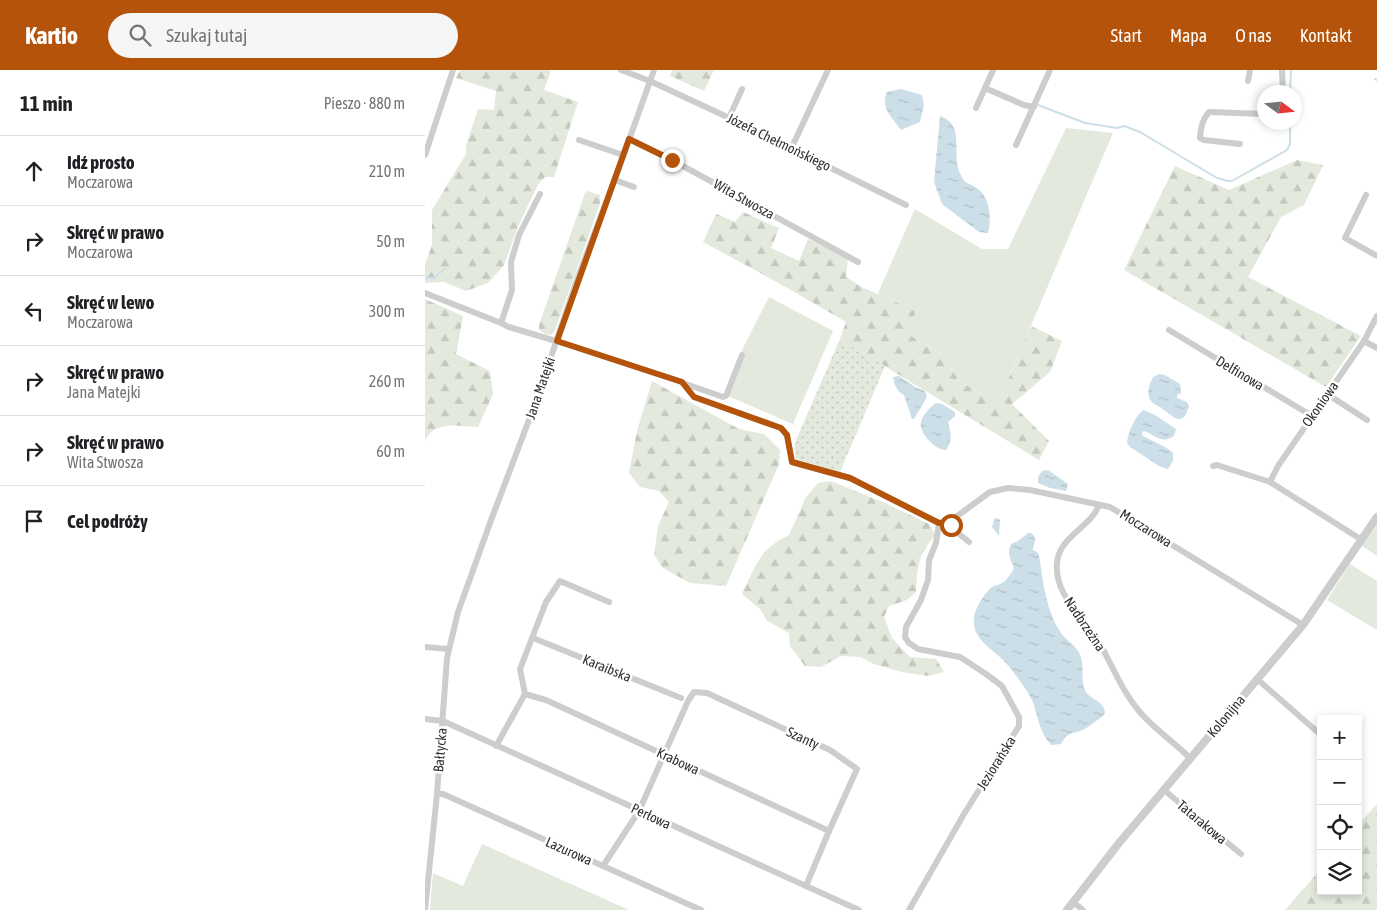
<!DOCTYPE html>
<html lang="pl">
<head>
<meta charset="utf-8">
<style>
  body { margin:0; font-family:"Asap Condensed",sans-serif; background:#f6f6f6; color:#202124 }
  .controls { position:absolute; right:15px; bottom:15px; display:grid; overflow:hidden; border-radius:0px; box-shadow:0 2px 8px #0003 }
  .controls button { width:45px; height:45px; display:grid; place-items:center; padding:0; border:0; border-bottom:1px solid #e0e0e0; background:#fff; color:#202124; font:25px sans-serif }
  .compass { position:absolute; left:832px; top:15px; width:45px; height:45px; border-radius:50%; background:#fff; box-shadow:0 2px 8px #0003; rotate:105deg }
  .stop { position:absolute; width:15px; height:15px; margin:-11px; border:4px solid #b45309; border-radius:50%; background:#fff }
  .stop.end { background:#b45309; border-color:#fff; box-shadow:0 1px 5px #0008 }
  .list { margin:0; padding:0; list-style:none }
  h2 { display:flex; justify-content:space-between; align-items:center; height:65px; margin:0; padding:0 20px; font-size:21px }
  h2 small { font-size:16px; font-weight:400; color:#757577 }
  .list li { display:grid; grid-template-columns:32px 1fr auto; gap:15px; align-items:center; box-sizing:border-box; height:70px; padding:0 20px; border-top:1px solid #e0e0e0 }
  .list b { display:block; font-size:19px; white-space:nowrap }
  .list p { margin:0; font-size:16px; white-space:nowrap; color:#757577 }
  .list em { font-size:16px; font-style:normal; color:#757577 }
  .icon { flex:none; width:28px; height:28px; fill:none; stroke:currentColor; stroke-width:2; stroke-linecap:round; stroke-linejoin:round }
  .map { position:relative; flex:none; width:952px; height:840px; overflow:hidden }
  header { display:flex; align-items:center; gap:30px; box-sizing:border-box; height:70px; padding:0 25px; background:#b45309; color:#fff }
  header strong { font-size:24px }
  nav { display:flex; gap:28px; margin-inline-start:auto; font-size:18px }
  .search { width:350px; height:45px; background:#f6f6f6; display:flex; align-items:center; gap:12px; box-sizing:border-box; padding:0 18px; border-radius:28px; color:#757577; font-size:19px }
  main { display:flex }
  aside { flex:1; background:#fff }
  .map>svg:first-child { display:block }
</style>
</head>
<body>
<header>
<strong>Kartio</strong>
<div class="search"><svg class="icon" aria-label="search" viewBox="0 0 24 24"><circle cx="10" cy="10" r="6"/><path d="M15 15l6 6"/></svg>Szukaj tutaj</div>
<nav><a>Start</a><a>Mapa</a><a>O nas</a><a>Kontakt</a></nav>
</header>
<main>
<aside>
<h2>11 min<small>Pieszo · 880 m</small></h2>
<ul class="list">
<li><svg class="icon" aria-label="ahead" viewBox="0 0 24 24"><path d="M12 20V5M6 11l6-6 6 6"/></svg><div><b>Idź prosto</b><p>Moczarowa</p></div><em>210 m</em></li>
<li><svg class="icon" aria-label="right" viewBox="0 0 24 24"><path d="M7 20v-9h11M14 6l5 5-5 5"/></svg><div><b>Skręć w prawo</b><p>Moczarowa</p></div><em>50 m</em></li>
<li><svg class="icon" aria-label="left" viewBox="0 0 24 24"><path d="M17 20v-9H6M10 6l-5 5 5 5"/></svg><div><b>Skręć w lewo</b><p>Moczarowa</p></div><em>300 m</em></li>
<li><svg class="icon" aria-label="right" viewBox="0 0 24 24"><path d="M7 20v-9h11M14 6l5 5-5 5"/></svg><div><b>Skręć w prawo</b><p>Jana Matejki</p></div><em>260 m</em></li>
<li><svg class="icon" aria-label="right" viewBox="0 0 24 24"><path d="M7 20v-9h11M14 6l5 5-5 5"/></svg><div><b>Skręć w prawo</b><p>Wita Stwosza</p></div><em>60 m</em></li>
<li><svg class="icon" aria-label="arrive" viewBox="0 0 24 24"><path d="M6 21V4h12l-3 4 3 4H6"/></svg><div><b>Cel podróży</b></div></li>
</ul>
</aside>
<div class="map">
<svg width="952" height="840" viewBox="0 0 952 840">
  <defs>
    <pattern id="forest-firs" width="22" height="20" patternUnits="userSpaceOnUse" patternTransform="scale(1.25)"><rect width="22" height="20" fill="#e4e9dd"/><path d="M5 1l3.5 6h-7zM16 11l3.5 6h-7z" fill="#c4c8be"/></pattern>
    <pattern id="garden-dots" width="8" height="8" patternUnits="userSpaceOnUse" patternTransform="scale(1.25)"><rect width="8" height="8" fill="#e4e9dd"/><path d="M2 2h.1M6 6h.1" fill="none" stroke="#c4c8be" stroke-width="1.8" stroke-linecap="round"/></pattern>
    <pattern id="water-ripples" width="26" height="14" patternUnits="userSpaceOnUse" patternTransform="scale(1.25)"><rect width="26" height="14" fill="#ccdee7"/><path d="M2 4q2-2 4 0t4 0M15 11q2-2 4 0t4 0" fill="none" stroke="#b0bfc6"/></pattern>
  </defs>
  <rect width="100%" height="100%" fill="#fff"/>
  <g fill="#e4e9dd">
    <path d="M 641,58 L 688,63 L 573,333 L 534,311 L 519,286 L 486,266 L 453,223 L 490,139 L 557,179 L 583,179 Z"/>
    <path d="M 344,227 L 408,261 L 368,354 L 303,326 L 315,284 Z"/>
    <path d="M 952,455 L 952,486 L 937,476 Z"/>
    <path d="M 925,494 L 952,511 L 952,560 L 902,530 Z"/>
    <path d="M 57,774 L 204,840 L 5,840 L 8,803 L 38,816 Z"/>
  </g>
  <g fill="url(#forest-firs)">
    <path d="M 35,0 L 122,0 L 126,1 L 119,20 L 153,32 L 129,107 L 120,107 L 113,115 L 105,131 L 92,159 L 79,195 L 63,213 L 41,221 L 19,212 L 0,213 L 0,194 L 7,175 L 7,140 L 41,84 L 41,76 L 53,39 L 69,40 L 71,21 L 31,8 Z"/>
    <path d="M 247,0 L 289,0 L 279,21 L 245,6 Z"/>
    <path d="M 872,90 L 898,95 L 879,135 L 856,147 L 823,207 L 936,266 L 901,317 L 699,200 L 750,96 L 804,120 Z"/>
    <path d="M 163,121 L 175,125 L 175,134 L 129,263 L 126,265 L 120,264 L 114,260 L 114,255 L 160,123 Z"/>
    <path d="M 318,142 L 354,158 L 346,178 L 374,191 L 383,169 L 423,188 L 421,207 L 437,217 L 490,241 L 486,266 L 519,286 L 534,311 L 573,333 L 606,256 L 637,271 L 625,302 L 587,334 L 624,371 L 614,390 L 415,269 L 421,252 L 350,211 L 278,172 L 291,144 L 310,152 Z"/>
    <path d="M 0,229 L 38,246 L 31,284 L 65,301 L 68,324 L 53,357 C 35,356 9,350 0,371 Z"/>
    <path d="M 227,311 L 314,359 L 339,364 L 355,380 L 354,394 L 301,516 L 265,513 L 238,498 L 229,485 L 233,456 L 244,432 L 234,421 L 215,417 L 204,403 L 212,361 Z"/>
    <path d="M 406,411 L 460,433 L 504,454 L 510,465 C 492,487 493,495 491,522 L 482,530 L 464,536 L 459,547 L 467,568 L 485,587 L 511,589 L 519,602 L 503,606 L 477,602 L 449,594 L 435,587 L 416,586 L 396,597 L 380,596 L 365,576 L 364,563 L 342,551 L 335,539 L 317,524 C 330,497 335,478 364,465 L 381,427 L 393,413 Z"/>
    <path d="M 952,734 L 952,840 L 860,840 L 896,799 L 896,821 L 933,821 L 933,755 Z"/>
  </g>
  <path fill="url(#garden-dots)" d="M 415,269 L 460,296 L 415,402 L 371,389 L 369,375 Z"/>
  <g fill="url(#water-ripples)">
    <path d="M 476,19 L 497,25 L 499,35 L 495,52 L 476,60 C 467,47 455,38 462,22 Z"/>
    <path d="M 515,46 C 540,54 527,82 534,101 C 541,117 541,110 553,119 C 565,128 567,150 563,163 L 554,162 L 517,134 L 509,112 Z"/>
    <path d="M 734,304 L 740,305 L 755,314 L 756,323 L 752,325 L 752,328 L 762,332 L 764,336 C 759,355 751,350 739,340 C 734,336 726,334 724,327 C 722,320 725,314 728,307 Z"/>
    <path d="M 474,306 L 490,317 L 500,321 L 502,327 L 489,349 L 487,349 L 479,325 C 472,321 469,315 468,307 Z"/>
    <path d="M 511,333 L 517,334 L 530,342 L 530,346 L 523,352 C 526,364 528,369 521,380 C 511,381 493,362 496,352 C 497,346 505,337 511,333 Z"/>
    <path d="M 718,340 L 730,345 L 751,359 L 749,366 C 738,374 731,366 719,361 L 717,363 L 718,366 L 740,377 L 748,383 L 748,391 L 743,399 L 734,396 L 705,377 L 702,373 C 703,362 710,347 718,340 Z"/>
    <path d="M 623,400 L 643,414 L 641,421 L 625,418 L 613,413 L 613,407 L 617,401 Z"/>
    <path d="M 572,448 L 575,450 L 574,466 L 567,457 L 569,449 Z"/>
    <path d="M 603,463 L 606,463 C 614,469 608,473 608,480 L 612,482 L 614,485 C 618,511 621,541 636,563 C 642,571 653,577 656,587 C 659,597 656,608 659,618 C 662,630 680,629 680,644 C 675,648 669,653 663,657 C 651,665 643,660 636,674 L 626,675 C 614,662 613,646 607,630 C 602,619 588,601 580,592 C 568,579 546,569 549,547 C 550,539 560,522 567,517 C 570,515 574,515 577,513 C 581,511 584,506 587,502 C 593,494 579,490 586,474 L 593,471 Z"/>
  </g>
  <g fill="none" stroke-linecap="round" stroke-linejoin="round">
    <g stroke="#ccdee7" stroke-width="2">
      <path d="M 950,9 L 952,10"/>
      <path d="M 865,22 L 866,0"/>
      <path d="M 613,35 L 660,53 L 692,58 L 699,56 L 715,62 L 792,108 L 803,111 L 807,111 L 862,80 L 865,74 L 865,52"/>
      <path d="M 0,208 L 8,208 L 20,199"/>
    </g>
    <g stroke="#cdcdcd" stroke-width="6">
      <path d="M 196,0 L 225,11 L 298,45 L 481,135"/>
      <path d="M 857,0 L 858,22"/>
      <path d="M 823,11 L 825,0"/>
      <path d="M 560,18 L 599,35 L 609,37"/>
      <path d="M 551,38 L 568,0"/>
      <path d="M 304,48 L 317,19"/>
      <path d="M 204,69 L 247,90 L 433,192"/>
      <path d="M 154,70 L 198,85"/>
      <path d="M 815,74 L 779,70 L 775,68 C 776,57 777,50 784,42 L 839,44"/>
      <path d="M 591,75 L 625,0"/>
      <path d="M 366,79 L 403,0"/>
      <path d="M 0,85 L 28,0"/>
      <path d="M 190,110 L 209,117"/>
      <path d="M 941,125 L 920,168 L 952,186"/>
      <path d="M 0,223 L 76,253 L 87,220 L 86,192 L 94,165 L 115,124"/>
      <path d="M 76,253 L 84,257 L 131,271 L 257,312 L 269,327 L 356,358 L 362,365 L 367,392 L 425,408 L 514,453 L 524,452 L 565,422 L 583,418 L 605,420 L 685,437 L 878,555"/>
      <path d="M 744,260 L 887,346"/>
      <path d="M 939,271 L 952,246"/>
      <path d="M 258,313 L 298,327 L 301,326 L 317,285"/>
      <path d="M 902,324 L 942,350"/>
      <path d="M 788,396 L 792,395 L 845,412"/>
      <path d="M 674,435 C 666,457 635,466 632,492 C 629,527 659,546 674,572 C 687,595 697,621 714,641 C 729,659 749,672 765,688"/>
      <path d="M 524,452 L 528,459 L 544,472"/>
      <path d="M 937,470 L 845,412 L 853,396 L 939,271 L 952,278"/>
      <path d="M 108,568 L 256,628"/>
      <path d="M 0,577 L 23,579"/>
      <path d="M 832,609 L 896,665"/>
      <path d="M 100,624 L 95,599 L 121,532 L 135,511 L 184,532"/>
      <path d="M 0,649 L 18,651 L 434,840"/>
      <path d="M 71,676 L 100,624 L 121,630 L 404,761 L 381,816"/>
      <path d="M 739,720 L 816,784"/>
      <path d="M 12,724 L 18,724 L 276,840"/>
      <path d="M 178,796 L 214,741 L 263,631 L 269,622 L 282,623 L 405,680 L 432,699 L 404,761"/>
      <path d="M 648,832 L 658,840"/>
      <path d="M 0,840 L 12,724 L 22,588 L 33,542 L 65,453 L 110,334 L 154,204 L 194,98 L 229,0"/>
      <path d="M 484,840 L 539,744 L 594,656 L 594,647 L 577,616 L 561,604 L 535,587 L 493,579 L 484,573 L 480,567 L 481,557 L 496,530 L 503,510 L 504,490 L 511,473 L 514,453"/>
    </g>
    <path stroke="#cdcdcd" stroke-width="8" d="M 642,840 L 694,773 L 878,555 L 952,447"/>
  </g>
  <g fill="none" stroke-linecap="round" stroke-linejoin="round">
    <path stroke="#b45309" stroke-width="6" d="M 247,90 L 204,69 L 132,271 L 257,312 L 269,327 L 356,358 L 362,365 L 367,392 L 425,408 L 508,450 L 514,453 L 524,452 L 526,455"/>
  </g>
  <g text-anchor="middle" stroke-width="5" stroke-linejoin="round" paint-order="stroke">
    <g font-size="14" fill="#303030" stroke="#fff">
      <text transform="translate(354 72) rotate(26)" y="5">Józefa Chełmońskiego</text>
      <text transform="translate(319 129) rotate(29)" y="5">Wita Stwosza</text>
      <text transform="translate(815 303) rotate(31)" y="5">Delfinowa</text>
      <text transform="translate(115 318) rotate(-71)" y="5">Jana Matejki</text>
      <text transform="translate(895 334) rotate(-55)" y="5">Okoniowa</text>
      <text transform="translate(721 458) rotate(32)" y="5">Moczarowa</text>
      <text transform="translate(660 554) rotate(56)" y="5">Nadbrzeżna</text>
      <text transform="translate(182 598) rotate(22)" y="5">Karaibska</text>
      <text transform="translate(801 646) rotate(-50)" y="5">Kolonijna</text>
      <text transform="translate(378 668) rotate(25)" y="5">Szanty</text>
      <text transform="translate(15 680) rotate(-85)" y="5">Bałtycka</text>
      <text transform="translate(253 691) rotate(25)" y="5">Krabowa</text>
      <text transform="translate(571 693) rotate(-58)" y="5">Jeziorańska</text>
      <text transform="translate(226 746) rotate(25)" y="5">Perłowa</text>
      <text transform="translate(777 752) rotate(40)" y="5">Tatarakowa</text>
      <text transform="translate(144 781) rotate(24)" y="5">Lazurowa</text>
    </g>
  </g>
</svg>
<div class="controls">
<button>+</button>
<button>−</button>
<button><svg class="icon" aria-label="locate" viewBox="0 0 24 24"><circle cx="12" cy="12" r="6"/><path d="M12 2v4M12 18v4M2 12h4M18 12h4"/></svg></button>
<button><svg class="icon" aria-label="layers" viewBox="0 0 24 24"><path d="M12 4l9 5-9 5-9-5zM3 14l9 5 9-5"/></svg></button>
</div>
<svg class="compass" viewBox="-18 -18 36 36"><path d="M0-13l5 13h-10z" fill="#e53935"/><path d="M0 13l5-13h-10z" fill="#757577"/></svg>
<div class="stop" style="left:526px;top:455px"></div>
<div class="stop end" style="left:247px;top:90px"></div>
</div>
</main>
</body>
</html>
